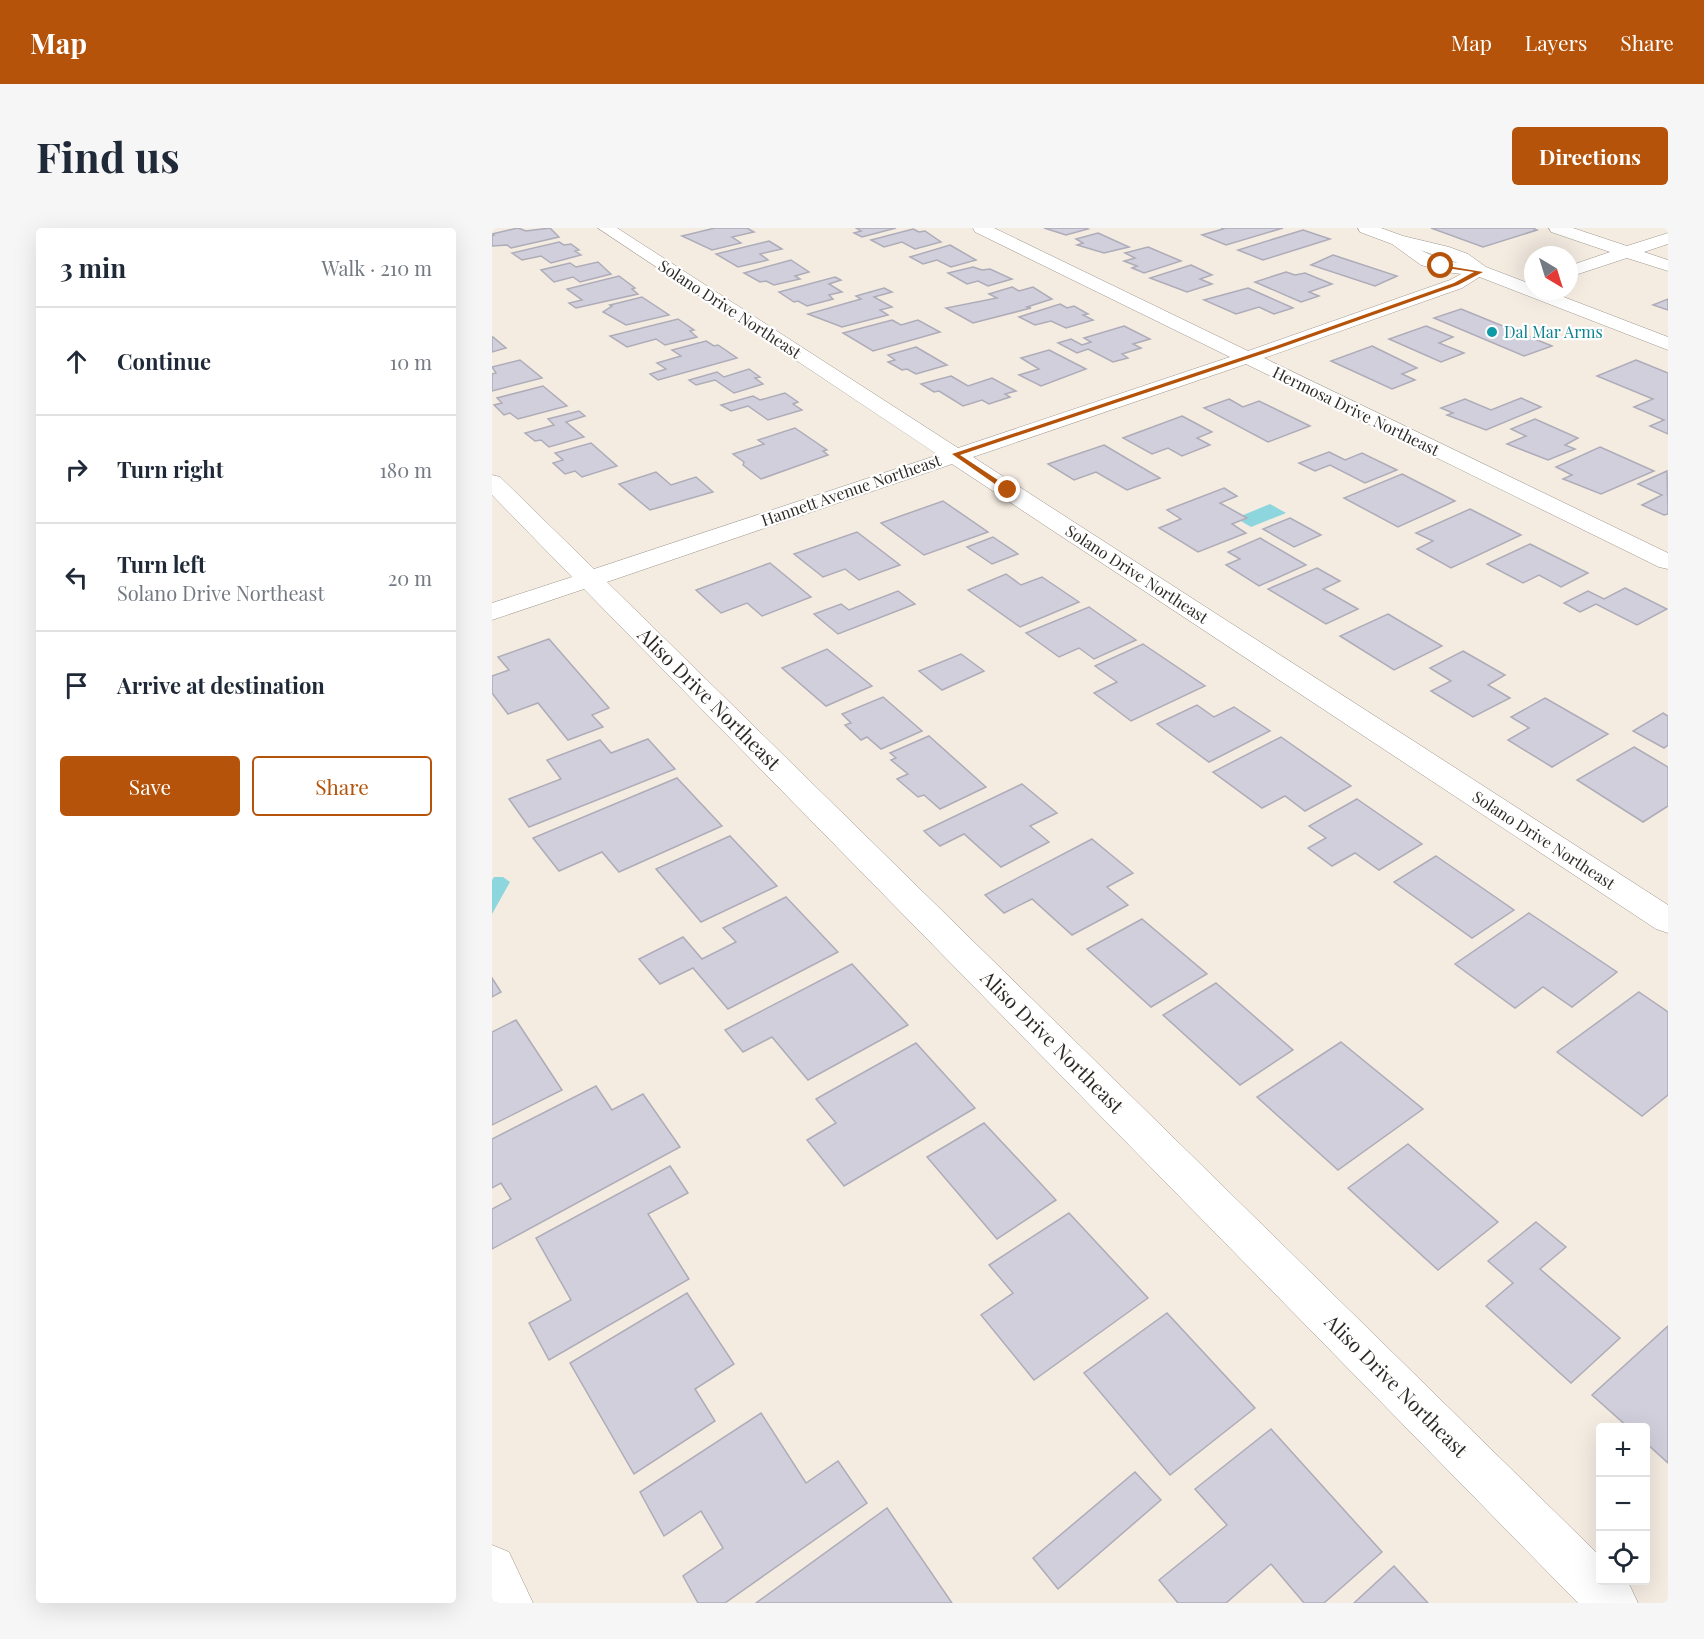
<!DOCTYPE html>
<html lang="en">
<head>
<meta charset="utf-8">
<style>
  body { margin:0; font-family:"Playfair Display",serif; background:#f6f6f7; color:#1f2937 }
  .controls { position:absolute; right:18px; bottom:18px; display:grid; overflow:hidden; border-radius:6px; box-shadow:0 6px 24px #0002 }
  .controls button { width:54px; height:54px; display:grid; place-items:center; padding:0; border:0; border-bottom:2px solid #e0e1e3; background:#fff; color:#1f2937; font:30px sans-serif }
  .compass { position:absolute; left:1032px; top:18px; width:54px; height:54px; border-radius:50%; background:#fff; box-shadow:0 6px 24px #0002; rotate:142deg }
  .stop { position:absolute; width:18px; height:18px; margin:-14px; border:4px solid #b45309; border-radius:50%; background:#fff }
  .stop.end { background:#b45309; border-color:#fff; box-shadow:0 2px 6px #0008 }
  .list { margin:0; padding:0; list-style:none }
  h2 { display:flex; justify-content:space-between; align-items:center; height:78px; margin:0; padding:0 24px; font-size:26px }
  h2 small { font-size:20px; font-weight:400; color:#747a83 }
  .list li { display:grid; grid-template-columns:39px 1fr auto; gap:18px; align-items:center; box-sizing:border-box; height:108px; padding:0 24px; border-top:2px solid #e0e1e3 }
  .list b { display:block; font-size:22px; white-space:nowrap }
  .list p { margin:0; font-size:20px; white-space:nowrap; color:#747a83 }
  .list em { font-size:20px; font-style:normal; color:#747a83 }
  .actions { display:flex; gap:12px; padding:18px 24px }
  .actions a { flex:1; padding:14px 0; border:2px solid #b45309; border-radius:6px; text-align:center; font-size:21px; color:#b45309 }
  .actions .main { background:#b45309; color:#fff }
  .icon { flex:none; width:33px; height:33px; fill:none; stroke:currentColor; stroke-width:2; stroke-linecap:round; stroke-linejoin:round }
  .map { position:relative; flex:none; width:1176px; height:1375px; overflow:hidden; border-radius:6px }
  header { display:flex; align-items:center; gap:36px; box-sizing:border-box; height:84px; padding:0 30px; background:#b45309; color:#fff }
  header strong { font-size:28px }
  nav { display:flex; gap:33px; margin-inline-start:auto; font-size:21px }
  .intro { display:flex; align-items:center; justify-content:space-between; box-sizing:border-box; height:144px; padding:0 36px }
  h1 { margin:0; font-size:42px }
  .button { padding:15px 27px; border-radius:6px; background:#b45309; color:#fff; font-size:21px; font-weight:700 }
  main { display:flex; gap:36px; padding:0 36px }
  aside { flex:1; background:#fff; border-radius:6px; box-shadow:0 6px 24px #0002 }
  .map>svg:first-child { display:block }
</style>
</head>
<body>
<header>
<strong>Map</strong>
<nav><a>Map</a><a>Layers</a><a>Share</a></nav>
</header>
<div class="intro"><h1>Find us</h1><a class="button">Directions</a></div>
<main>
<aside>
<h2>3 min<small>Walk · 210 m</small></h2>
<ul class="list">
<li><svg class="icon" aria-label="ahead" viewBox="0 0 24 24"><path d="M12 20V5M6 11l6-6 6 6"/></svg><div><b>Continue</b></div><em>10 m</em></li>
<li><svg class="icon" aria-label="right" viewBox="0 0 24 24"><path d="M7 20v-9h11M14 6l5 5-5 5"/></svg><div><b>Turn right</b></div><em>180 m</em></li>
<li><svg class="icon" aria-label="left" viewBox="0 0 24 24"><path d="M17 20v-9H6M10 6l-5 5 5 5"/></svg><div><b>Turn left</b><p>Solano Drive Northeast</p></div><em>20 m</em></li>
<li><svg class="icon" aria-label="arrive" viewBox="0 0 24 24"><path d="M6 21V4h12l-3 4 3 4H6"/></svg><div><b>Arrive at destination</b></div></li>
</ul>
<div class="actions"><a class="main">Save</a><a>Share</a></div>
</aside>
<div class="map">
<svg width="1176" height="1375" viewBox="0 0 1176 1375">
  <rect width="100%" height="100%" fill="#f4ebe1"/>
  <g fill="#8dd6dd">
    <path d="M 778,276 L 794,285 L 759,299 L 744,290 Z"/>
    <path d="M 2,649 L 11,649 L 18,654 L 0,686 L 0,652 Z"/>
  </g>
  <g fill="#d1cfdc" stroke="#aeacb8" stroke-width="1.5">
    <path d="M 26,0 L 34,3 L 58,0 L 67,9 L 19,20 L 15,17 L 0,18 L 0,8 L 2,7 L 0,6 Z"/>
    <path d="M 223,0 L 255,0 L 262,4 L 240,9 L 249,15 L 220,22 L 190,8 Z"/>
    <path d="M 364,0 L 404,0 L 370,9 L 362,5 L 369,3 Z"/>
    <path d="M 552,0 L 593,0 L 596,1 L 574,7 Z"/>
    <path d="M 729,0 L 791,0 L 734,17 L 710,7 L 731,1 Z"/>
    <path d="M 939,0 L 1041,0 L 1045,2 L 991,19 Z"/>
    <path d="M 421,1 L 427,4 L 433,3 L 449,14 L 423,21 L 410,14 L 392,19 L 379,12 Z"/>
    <path d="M 811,2 L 838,11 L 771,32 L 746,22 Z"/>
    <path d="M 606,5 L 637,19 L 612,25 L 585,17 L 591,15 L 584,11 Z"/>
    <path d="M 277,13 L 290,21 L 268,26 L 276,32 L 246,39 L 224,26 Z"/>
    <path d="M 67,14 L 72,17 L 79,16 L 87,22 L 83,23 L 89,27 L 59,35 L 49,28 L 30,32 L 20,25 Z"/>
    <path d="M 458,17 L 484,32 L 459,39 L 445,32 L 431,36 L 418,29 Z"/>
    <path d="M 656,19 L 689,33 L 652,45 L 640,40 L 645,38 L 632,33 L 643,30 L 633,25 Z"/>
    <path d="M 841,27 L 905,48 L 883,58 L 819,37 Z"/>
    <path d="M 299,32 L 317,44 L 303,48 L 308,51 L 282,57 L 274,53 L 268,54 L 252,45 Z"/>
    <path d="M 106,34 L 119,46 L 88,54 L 81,49 L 62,54 L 49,42 L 78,35 L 84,39 Z"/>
    <path d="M 699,37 L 720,47 L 708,51 L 720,56 L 695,64 L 658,50 Z"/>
    <path d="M 481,39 L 490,42 L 498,41 L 520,51 L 496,58 L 486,53 L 475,56 L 456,45 Z"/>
    <path d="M 794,44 L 803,47 L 813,45 L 840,56 L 817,64 L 827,68 L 809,74 L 763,54 Z"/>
    <path d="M 127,48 L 143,60 L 140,61 L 146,66 L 84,80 L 77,75 L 90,72 L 75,61 Z"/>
    <path d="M 343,49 L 349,52 L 337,56 L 350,64 L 337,67 L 341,71 L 315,78 L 306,73 L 302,74 L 287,64 Z"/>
    <path d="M 520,59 L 527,63 L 541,59 L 560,71 L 535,79 L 539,80 L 481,95 L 454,80 L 505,70 L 497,66 Z"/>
    <path d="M 392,60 L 400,64 L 382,69 L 400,79 L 388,82 L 396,87 L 350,99 L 316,86 L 369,71 L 364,68 Z"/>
    <path d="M 756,60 L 801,80 L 782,86 L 767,79 L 744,86 L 712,72 Z"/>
    <path d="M 150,69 L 177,87 L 134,97 L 111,84 L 120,78 L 118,77 Z"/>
    <path d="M 1176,71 L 1176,82 L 1161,77 Z"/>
    <path d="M 568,76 L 575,80 L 582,78 L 596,86 L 591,87 L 601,92 L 574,100 L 559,93 L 543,97 L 527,89 Z"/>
    <path d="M 969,81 L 1060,118 L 1032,128 L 942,90 Z"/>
    <path d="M 186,91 L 202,102 L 198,103 L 205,109 L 173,117 L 164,111 L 135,119 L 118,108 Z"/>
    <path d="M 400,92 L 409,97 L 426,92 L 448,104 L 381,123 L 351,105 Z"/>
    <path d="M 632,98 L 658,111 L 641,116 L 649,120 L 630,126 L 636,130 L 621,134 L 596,121 L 585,125 L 566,115 L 579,111 L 590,117 L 599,114 L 592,110 Z"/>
    <path d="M 934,98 L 961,109 L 947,115 L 972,125 L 949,134 L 897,111 Z"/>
    <path d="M 0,109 L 1,109 L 14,120 L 0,124 Z"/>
    <path d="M 214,113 L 222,118 L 226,117 L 245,130 L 166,152 L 158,146 L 174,141 L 165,135 L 189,128 L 180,122 Z"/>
    <path d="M 880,118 L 925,140 L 910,146 L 923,152 L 900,161 L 839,133 Z"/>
    <path d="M 424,119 L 455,137 L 424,146 L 415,141 L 410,142 L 396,134 L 403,132 L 396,127 Z"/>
    <path d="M 557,122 L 594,141 L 549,158 L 527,147 L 547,141 L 529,130 Z"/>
    <path d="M 28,132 L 50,150 L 0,163 L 0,146 L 4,145 L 0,139 Z"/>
    <path d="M 1144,132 L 1176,145 L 1176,206 L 1158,198 L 1172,192 L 1142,179 L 1161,171 L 1105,148 Z"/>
    <path d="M 257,141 L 268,149 L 263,150 L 271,156 L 242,165 L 223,152 L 204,157 L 197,152 L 225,144 L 232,149 Z"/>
    <path d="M 459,148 L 476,158 L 500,150 L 524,163 L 513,166 L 518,169 L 497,176 L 490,172 L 471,178 L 447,163 L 442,164 L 429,156 Z"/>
    <path d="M 51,158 L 75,178 L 26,191 L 18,185 L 12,187 L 2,177 L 10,175 L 5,170 Z"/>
    <path d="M 293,165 L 306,174 L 301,176 L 310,182 L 276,192 L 256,178 L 239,183 L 229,177 L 261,168 L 268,172 Z"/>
    <path d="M 1029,170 L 1049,179 L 994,202 L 955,187 L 961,185 L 949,180 L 973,171 L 999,182 Z"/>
    <path d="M 737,171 L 751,179 L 767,173 L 818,198 L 776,214 L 712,180 Z"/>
    <path d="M 87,183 L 93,188 L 74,194 L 92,209 L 57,219 L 49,212 L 43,213 L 33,205 L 62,197 L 56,191 Z"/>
    <path d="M 690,188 L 720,204 L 705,210 L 718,217 L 690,228 L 676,220 L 660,226 L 631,210 Z"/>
    <path d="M 1043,191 L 1086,210 L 1073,217 L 1083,221 L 1056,232 L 1015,216 L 1034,208 L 1019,201 Z"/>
    <path d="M 303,200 L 335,222 L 331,223 L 336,227 L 269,251 L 251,237 L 252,234 L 241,226 L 272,216 L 266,212 Z"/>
    <path d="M 99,215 L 125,238 L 90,249 L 83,243 L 73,246 L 61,235 L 71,232 L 63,225 Z"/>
    <path d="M 612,217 L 668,250 L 635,262 L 604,244 L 582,252 L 556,236 Z"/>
    <path d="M 1108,219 L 1162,243 L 1109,266 L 1071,251 L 1080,247 L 1064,239 Z"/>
    <path d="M 837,224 L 853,232 L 870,225 L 905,242 L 873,255 L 838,237 L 823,243 L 807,235 Z"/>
    <path d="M 1175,243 L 1176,286 L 1172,287 L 1150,277 L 1170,267 L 1146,256 Z"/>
    <path d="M 164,244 L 179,257 L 204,249 L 221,264 L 158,282 L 127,256 Z"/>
    <path d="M 910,246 L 963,273 L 906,299 L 852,270 Z"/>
    <path d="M 732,260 L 745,268 L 728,275 L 755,290 L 740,296 L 754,305 L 706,324 L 667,300 L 689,291 L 675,282 Z"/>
    <path d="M 451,273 L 496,304 L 432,327 L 389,295 Z"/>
    <path d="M 978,281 L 1029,307 L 959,340 L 925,321 L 941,313 L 924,305 Z"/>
    <path d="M 798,290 L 829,307 L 802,319 L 771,301 Z"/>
    <path d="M 365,304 L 408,337 L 367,352 L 353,341 L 331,349 L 302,326 Z"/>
    <path d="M 501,309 L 526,326 L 500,336 L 475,319 Z"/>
    <path d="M 768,310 L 814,337 L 767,358 L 734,337 L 748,331 L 736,324 Z"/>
    <path d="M 1038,316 L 1096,345 L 1069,359 L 1047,347 L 1031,355 L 995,336 Z"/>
    <path d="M 278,335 L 319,369 L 270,388 L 255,375 L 229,385 L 204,362 Z"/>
    <path d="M 825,340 L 848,353 L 831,361 L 866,381 L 834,396 L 776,361 Z"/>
    <path d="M 514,346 L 529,357 L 550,349 L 587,374 L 528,399 L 476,362 Z"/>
    <path d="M 1133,360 L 1175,381 L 1145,397 L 1104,376 L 1088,384 L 1072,375 L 1096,363 L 1112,371 Z"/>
    <path d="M 406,363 L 423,376 L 346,406 L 322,386 L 349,376 L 357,382 Z"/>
    <path d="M 597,379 L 644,412 L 602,431 L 587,420 L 567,429 L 534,405 Z"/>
    <path d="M 896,386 L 950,418 L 902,442 L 848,408 Z"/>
    <path d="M 57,411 L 117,480 L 100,487 L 111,499 L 76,512 L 46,475 L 16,486 L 0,465 L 0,448 L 17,442 L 6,429 Z"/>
    <path d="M 651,416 L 713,458 L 639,493 L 602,465 L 625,454 L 603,438 Z"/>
    <path d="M 335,421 L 380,458 L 334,478 L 290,440 Z"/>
    <path d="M 971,423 L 1013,447 L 996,457 L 1018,470 L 981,489 L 939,463 L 959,453 L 938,440 Z"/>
    <path d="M 469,426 L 492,443 L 450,462 L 427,443 Z"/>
    <path d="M 391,469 L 430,503 L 389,521 L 375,509 L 369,512 L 353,497 L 359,495 L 350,486 Z"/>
    <path d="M 1053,470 L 1116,506 L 1060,539 L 1016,512 L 1037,500 L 1019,489 Z"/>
    <path d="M 705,477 L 722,489 L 742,479 L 778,503 L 717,534 L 665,496 Z"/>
    <path d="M 1171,485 L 1176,488 L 1176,517 L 1172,520 L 1141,503 Z"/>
    <path d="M 437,508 L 494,559 L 448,581 L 432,567 L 426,569 L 405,551 L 416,546 L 399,532 L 404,530 L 398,525 Z"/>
    <path d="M 789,509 L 859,558 L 813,583 L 793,568 L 770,580 L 721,544 Z"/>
    <path d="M 156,511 L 183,541 L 37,599 L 17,571 L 69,551 L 55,532 L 108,512 L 119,525 Z"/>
    <path d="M 1142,519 L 1176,539 L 1176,578 L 1151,594 L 1085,552 Z"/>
    <path d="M 185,550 L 230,598 L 127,644 L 110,624 L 67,643 L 41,610 Z"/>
    <path d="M 530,556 L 565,585 L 538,598 L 557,614 L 509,639 L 472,606 L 448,618 L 432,603 Z"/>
    <path d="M 865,571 L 930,616 L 887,642 L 863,625 L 840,638 L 816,620 L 834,610 L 817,598 Z"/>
    <path d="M 238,608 L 285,658 L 209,694 L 164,641 Z"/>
    <path d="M 600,611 L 641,645 L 615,659 L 636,677 L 580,707 L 540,671 L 512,685 L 493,667 Z"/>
    <path d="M 944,628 L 1022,682 L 980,710 L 902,654 Z"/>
    <path d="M 294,669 L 346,724 L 236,781 L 201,740 L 168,756 L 147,731 L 191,709 L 210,731 L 244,714 L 231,700 Z"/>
    <path d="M 1037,685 L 1125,744 L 1080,779 L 1051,759 L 1023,780 L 963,736 Z"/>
    <path d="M 650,691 L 715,746 L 659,779 L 595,721 Z"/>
    <path d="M 360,736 L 416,797 L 316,852 L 280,809 L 251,824 L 233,802 Z"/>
    <path d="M 0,750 L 9,764 L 0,769 Z"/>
    <path d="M 724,755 L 801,822 L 748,857 L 671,787 Z"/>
    <path d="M 1147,764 L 1176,784 L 1176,867 L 1150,888 L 1065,824 Z"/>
    <path d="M 24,792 L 70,862 L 0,897 L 0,804 Z"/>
    <path d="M 849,814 L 931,881 L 846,942 L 765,869 Z"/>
    <path d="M 424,815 L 483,880 L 352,958 L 315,912 L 344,895 L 324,871 Z"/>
    <path d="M 104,858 L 120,882 L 151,866 L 188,919 L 0,1021 L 0,981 L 19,971 L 9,955 L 0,960 L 0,911 Z"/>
    <path d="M 492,895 L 564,972 L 505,1011 L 435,929 Z"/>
    <path d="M 916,916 L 1006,994 L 946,1042 L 856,960 Z"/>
    <path d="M 178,938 L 196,965 L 156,986 L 197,1051 L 57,1132 L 37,1095 L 79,1072 L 44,1010 Z"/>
    <path d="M 577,985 L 656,1070 L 542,1152 L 489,1087 L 521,1065 L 497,1037 Z"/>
    <path d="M 1044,994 L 1074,1019 L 1048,1041 L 1128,1110 L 1079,1155 L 994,1078 L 1021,1055 L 996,1033 Z"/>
    <path d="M 195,1065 L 242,1136 L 203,1161 L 223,1193 L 142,1246 L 78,1135 Z"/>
    <path d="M 675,1085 L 763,1180 L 678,1247 L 592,1145 Z"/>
    <path d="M 1176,1098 L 1176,1235 L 1154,1215 L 1154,1200 L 1137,1200 L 1100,1167 Z"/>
    <path d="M 269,1185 L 314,1255 L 346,1233 L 375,1275 L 233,1375 L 206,1375 L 191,1348 L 231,1320 L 209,1283 L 172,1308 L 148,1264 Z"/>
    <path d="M 779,1201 L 890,1324 L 832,1375 L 812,1375 L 779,1336 L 734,1375 L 686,1375 L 667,1352 L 735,1297 L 703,1261 Z"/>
    <path d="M 643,1244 L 669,1272 L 566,1361 L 541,1330 Z"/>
    <path d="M 395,1280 L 460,1375 L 264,1375 Z"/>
    <path d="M 902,1338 L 936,1375 L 862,1375 Z"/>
  </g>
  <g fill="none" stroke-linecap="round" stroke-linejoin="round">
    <defs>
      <g id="minor">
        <path d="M 106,0 L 125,0 L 466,220 L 738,129 L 483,4 L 481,0 L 502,0 L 756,123 L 958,52 L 982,39 L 994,39 L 997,43 L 970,60 L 772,130 L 1176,325 L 1176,341 L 1167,339 L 754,136 L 481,229 L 1176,677 L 1176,705 L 1164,701 L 460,236 L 115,354 L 1108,1328 L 1108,1352 L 1133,1352 L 1138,1358 L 1146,1375 L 1086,1375 L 92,361 L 0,392 L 0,375 L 80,349 L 0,267 L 0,247 L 8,249 L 102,341 L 446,227 Z"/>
        <path d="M 1057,0 L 1081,0 L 1135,18 L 1176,5 L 1176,16 L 1152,24 L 1176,32 L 1176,43 L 1135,30 L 1077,49 L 1077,38 L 1118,24 L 1059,4 Z"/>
        <path d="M 0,1317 L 17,1324 L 41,1375 L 0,1375 Z"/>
      </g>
      <path id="major" d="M 866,0 L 889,0 L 911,8 L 957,19 L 976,26 L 994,39 L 1041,57 L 1041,63 L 1056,63 L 1176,109 L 1176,122 L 985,48 L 954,44 L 929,37 L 900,16 L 868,4 ZM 928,22 L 966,35 L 950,32 Z"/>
    </defs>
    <use href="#minor" stroke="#9e968c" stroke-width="1"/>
    <use href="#major" stroke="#9e968c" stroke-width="1"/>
    <use href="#minor" fill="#fff" fill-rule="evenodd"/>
    <use href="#major" fill="#fff" fill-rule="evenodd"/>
  </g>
  <path fill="#b45309" d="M 949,37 L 991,44 L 966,57 L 785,121 L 468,227 L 518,260 L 518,263 L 513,263 L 460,226 L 781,119 L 962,55 L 982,44 L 947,39 Z"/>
  <circle fill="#0f9aa8" stroke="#fff" stroke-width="2" cx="1000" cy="104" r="6"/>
  <g text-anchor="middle" stroke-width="4.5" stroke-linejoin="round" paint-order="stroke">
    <g font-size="16" fill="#2e2b27" stroke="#fff">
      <text transform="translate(238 81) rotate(33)" y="6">Solano Drive Northeast</text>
      <text transform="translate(864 183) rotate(26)" y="6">Hermosa Drive Northeast</text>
      <text transform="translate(359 262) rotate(-19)" y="6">Hannett Avenue Northeast</text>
      <text transform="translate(645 346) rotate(33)" y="6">Solano Drive Northeast</text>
      <text transform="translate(1052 612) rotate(33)" y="6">Solano Drive Northeast</text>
    </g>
    <g font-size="16" fill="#0d838f" stroke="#fff" text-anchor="start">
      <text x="1012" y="110">Dal Mar Arms</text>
    </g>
    <g font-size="20" fill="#2e2b27" stroke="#fff">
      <text transform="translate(217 471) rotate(45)" y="7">Aliso Drive Northeast</text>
      <text transform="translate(560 814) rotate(45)" y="7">Aliso Drive Northeast</text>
      <text transform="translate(904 1158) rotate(45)" y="7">Aliso Drive Northeast</text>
    </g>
  </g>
</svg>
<div class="controls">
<button>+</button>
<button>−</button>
<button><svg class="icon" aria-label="locate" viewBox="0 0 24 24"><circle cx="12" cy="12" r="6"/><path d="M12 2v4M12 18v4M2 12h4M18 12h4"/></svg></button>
</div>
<svg class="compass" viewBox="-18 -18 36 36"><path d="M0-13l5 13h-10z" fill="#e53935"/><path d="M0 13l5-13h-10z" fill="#747a83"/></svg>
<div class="stop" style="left:949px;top:38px"></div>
<div class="stop end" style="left:516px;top:262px"></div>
</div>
</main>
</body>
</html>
